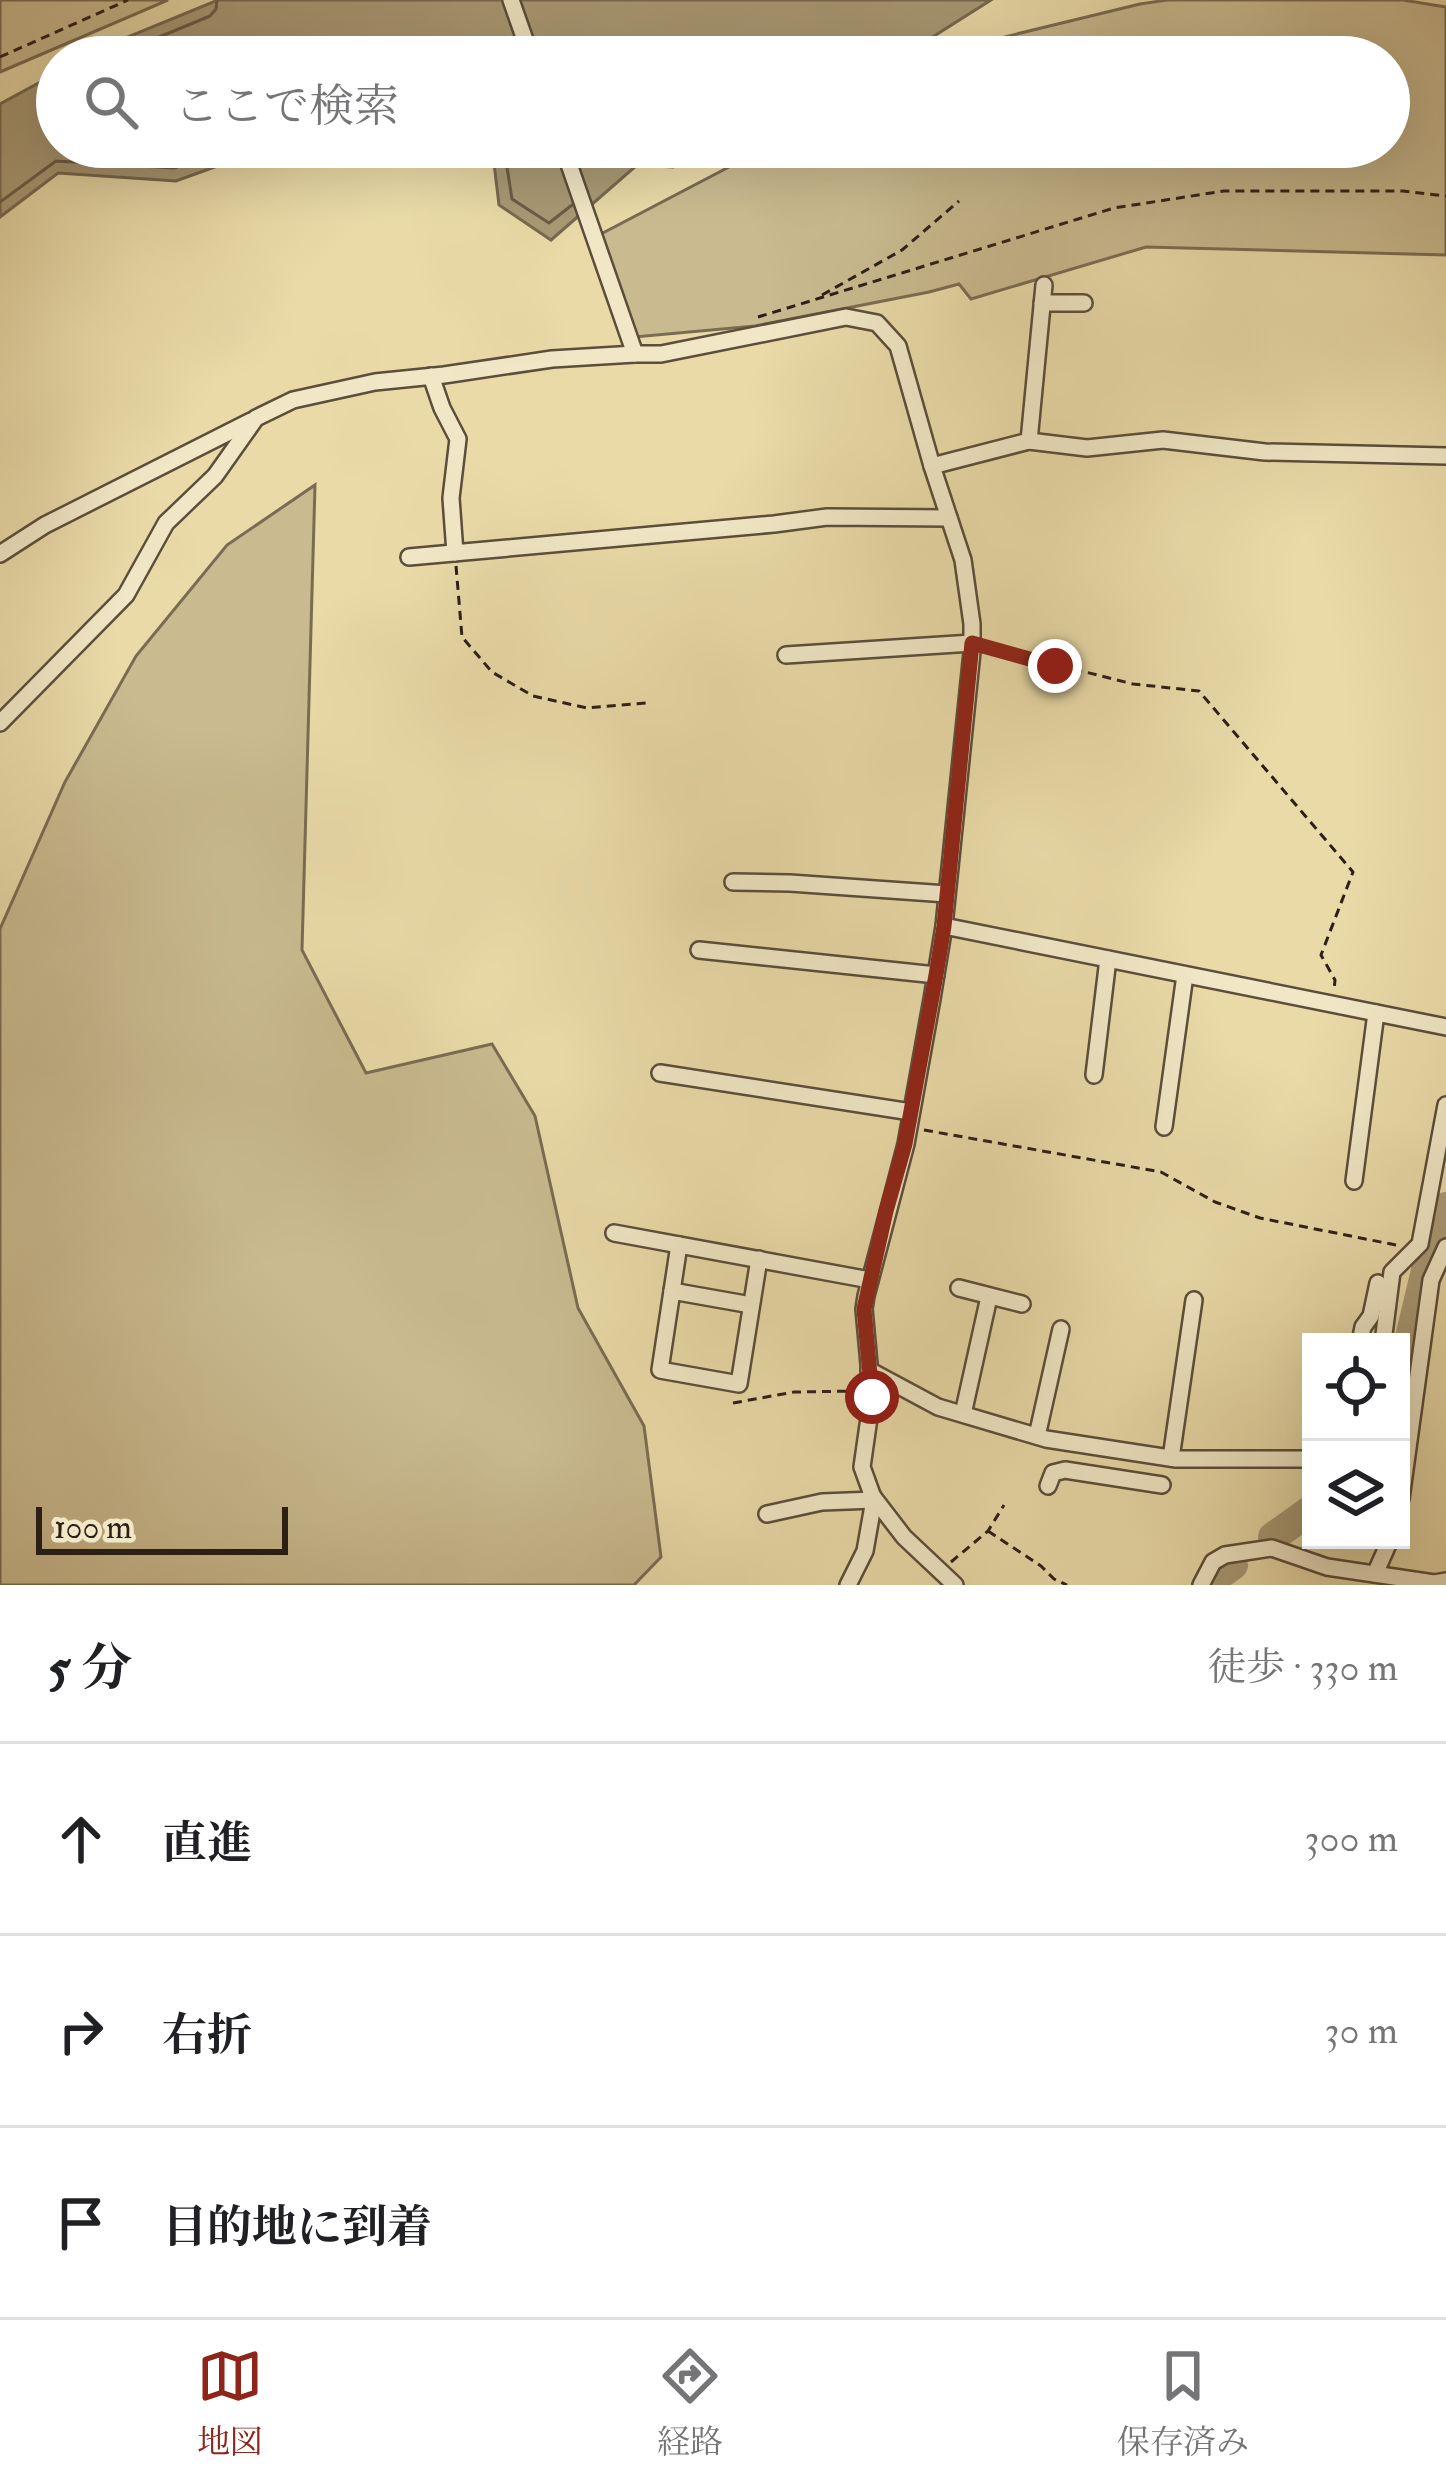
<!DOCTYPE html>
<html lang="ja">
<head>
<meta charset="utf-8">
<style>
  body { margin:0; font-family:"IM FELL Double Pica","Noto Serif JP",serif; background:#f2f2f2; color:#202124 }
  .controls { position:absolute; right:36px; bottom:36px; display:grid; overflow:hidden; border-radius:0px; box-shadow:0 12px 48px #0002 }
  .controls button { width:108px; height:108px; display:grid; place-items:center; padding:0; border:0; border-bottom:3px solid #e0e0e0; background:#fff; color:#202124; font:60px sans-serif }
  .scale { position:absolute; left:36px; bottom:30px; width:252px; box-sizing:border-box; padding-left:12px; border:6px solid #2c1f16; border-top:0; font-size:33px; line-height:42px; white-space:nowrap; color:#2c1f16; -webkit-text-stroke:9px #f1e7c6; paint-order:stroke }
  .stop { position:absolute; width:36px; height:36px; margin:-27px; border:9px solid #8f2418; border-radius:50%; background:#fff }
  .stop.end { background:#8f2418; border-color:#fff; box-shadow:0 3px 12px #0008 }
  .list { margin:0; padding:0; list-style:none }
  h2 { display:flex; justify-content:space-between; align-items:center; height:156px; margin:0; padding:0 48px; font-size:51px }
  h2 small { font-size:39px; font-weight:400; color:#757577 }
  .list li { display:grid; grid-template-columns:78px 1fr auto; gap:36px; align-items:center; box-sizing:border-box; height:192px; padding:0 48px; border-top:3px solid #e0e0e0 }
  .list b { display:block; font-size:45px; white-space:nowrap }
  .list em { font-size:39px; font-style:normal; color:#757577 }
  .icon { flex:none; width:66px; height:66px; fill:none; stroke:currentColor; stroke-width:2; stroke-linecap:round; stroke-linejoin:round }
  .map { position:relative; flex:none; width:1446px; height:1585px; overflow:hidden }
  .search { position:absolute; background:#fff; box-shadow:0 12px 48px #0002; left:36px; right:36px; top:36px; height:132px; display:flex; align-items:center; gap:30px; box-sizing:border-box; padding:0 42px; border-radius:66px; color:#757577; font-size:45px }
  .sheet { height:732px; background:#fff }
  nav { display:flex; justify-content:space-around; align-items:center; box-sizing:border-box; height:168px; border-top:3px solid #e0e0e0; background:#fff; font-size:33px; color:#757577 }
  nav a { display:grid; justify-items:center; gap:6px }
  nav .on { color:#8f2418 }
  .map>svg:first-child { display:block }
</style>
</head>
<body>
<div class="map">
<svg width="1446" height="1585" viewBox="0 0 1446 1585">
  <rect width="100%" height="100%" fill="#e9daa8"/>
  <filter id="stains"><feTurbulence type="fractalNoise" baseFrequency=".00167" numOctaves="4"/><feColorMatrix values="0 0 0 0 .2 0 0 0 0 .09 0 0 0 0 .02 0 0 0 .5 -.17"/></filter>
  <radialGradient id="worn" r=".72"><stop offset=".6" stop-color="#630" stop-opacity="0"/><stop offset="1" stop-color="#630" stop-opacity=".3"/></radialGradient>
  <g fill="#c9ba8f" stroke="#7a6c52" stroke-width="3">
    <path d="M 0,0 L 168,0 L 0,72 Z"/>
    <path d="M 1167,0 L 1403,0 L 1446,7 L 1446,255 L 1146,247 L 971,299 L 959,284 L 929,292 L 755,326 L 635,337 L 601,234 L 767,147 L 1389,147 L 1389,57 L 939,57 L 955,49 L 1140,4 Z"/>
    <path d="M 315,485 L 302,950 L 366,1073 L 492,1044 L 535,1116 L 578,1308 L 644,1426 L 661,1557 L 634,1585 L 0,1585 L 0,929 L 65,782 L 136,656 L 227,545 Z"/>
  </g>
  <g fill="#a99a76" stroke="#776950" stroke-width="3">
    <path d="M 218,0 L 991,0 L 901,57 L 86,57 L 108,45 Z"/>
    <path d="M 57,73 L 57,147 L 270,147 L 176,181 L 58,173 L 0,217 L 0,104 Z"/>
    <path d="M 501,147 L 731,147 L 673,167 L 637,165 L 551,240 L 499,205 L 493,155 Z"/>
  </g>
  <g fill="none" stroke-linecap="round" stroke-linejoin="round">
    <g stroke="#6a5c46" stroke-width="3">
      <path d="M 111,57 L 210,16 L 216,9 L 217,0"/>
      <path d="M 509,147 L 506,161 L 512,199 L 549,223 L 572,205"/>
      <path d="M 0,202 L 56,161 L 174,168 L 235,147"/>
    </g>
    <g stroke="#a99a76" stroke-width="30">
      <path d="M 1401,1375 L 1434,1237 L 1446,1207"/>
      <path d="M 1273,1537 L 1311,1510"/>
      <path d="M 1219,1575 L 1233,1565"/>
    </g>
    <defs>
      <g id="street">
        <path d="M 511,0 L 531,57"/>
        <path d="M 563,147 L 635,354 L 661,354 L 846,317 L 877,323 L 898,346 L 932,466 L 963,560 L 972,624 L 972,652 L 944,926 L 932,999 L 906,1144 L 866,1296 L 864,1309 L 872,1397 L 862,1467 L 874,1500 L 865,1551 L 848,1585"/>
        <path d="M 1042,303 L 1084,303"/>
        <path d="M 431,376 L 442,408 L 458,439 L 451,498 L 455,553"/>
        <path d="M 1029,441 L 1044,285"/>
        <path d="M 932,466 L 1029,441 L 1087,448 L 1163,440 L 1265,452 L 1446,456"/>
        <path d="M 0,554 L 45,525 L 251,421"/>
        <path d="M 409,557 L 774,524 L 827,517 L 949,518"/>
        <path d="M 786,655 L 972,643"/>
        <path d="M 0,723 L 126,595 L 166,523 L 215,476 L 256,418 L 293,400 L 375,382 L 444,375 L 552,359 L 635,354"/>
        <path d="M 733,882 L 790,883 L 947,894"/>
        <path d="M 944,926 L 1446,1027"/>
        <path d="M 699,950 L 936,975"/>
        <path d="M 660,1073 L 911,1112"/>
        <path d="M 1094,1075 L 1108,959"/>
        <path d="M 1164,1127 L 1185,975"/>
        <path d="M 1354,1181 L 1376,1013"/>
        <path d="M 614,1233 L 870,1280"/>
        <path d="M 679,1245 L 660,1370 L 739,1384 L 759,1259"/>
        <path d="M 959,1288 L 1022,1304"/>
        <path d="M 672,1291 L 751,1305"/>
        <path d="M 1360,1342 L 1363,1327 L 1371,1316 L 1378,1283"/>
        <path d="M 1383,1342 L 1392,1272 L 1420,1244 L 1446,1105"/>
        <path d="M 869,1370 L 938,1407 L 1046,1439 L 1176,1459 L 1311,1459"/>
        <path d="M 963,1414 L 989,1297"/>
        <path d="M 1037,1436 L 1061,1329"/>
        <path d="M 1171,1458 L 1194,1300"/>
        <path d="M 1048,1486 L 1053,1473 L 1065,1470 L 1162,1485"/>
        <path d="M 871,1494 L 904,1537 L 955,1585"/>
        <path d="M 1401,1499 L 1431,1280 L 1446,1247"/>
        <path d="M 767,1514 L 822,1502 L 874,1500"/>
        <path d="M 1375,1574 L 1390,1540"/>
        <path d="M 1201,1585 L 1213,1562 L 1225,1555 L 1272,1548 L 1327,1567 L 1434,1583 L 1446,1581"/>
      </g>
    </defs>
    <use href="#street" stroke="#5b4e3a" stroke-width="20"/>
    <g stroke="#2c1f16" stroke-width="3" stroke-dasharray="9 6" stroke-linecap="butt">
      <path d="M 0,57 L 128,0"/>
      <path d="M 822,295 L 902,250 L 959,201"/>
      <path d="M 758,317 L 1114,208 L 1224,191 L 1403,191 L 1446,196"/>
      <path d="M 456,566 L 462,637 L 492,672 L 533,696 L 587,708 L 647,703"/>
      <path d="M 986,647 L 1133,684 L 1199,691 L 1353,872 L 1321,955 L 1335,980 L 1334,991"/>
      <path d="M 924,1130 L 1161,1172 L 1215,1202 L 1260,1218 L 1396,1245"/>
      <path d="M 733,1403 L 794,1392 L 857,1391"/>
      <path d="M 988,1531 L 1041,1566 L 1054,1579 L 1067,1585"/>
      <path d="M 951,1562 L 988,1531 L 1004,1505"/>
    </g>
    <use href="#street" stroke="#f1e7c6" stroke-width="15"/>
  </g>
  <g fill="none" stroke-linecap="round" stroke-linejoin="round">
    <path stroke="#8f2418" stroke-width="15" d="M 872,1397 L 864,1309 L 886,1211 L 905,1144 L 936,975 L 944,926 L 972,643 L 1055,666"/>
  </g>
  <rect width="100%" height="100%" filter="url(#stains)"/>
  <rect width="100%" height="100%" fill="url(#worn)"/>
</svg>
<div class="controls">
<button><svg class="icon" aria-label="locate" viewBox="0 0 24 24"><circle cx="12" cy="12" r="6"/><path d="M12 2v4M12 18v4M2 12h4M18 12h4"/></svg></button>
<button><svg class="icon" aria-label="layers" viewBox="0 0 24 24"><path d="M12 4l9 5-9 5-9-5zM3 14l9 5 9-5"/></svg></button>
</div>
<div class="scale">100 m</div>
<div class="stop" style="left:872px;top:1397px"></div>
<div class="stop end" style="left:1055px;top:666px"></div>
<div class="search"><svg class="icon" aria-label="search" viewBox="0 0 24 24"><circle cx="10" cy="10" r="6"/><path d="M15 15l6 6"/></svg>ここで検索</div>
</div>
<section class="sheet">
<h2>5 分<small>徒歩 · 330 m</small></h2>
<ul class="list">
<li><svg class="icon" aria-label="ahead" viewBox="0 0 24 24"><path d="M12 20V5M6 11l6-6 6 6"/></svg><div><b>直進</b></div><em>300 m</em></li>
<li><svg class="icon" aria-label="right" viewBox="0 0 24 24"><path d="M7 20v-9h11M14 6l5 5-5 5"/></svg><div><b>右折</b></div><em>30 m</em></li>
<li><svg class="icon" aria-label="arrive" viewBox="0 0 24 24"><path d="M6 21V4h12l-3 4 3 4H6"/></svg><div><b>目的地に到着</b></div></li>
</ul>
</section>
<nav>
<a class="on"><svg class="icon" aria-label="map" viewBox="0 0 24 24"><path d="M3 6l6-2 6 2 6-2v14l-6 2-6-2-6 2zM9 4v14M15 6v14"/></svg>地図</a>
<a><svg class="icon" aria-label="directions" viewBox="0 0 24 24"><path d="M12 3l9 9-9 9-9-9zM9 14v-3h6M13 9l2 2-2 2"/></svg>経路</a>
<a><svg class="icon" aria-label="saved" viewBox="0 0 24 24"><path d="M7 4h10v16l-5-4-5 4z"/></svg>保存済み</a>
</nav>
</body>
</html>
